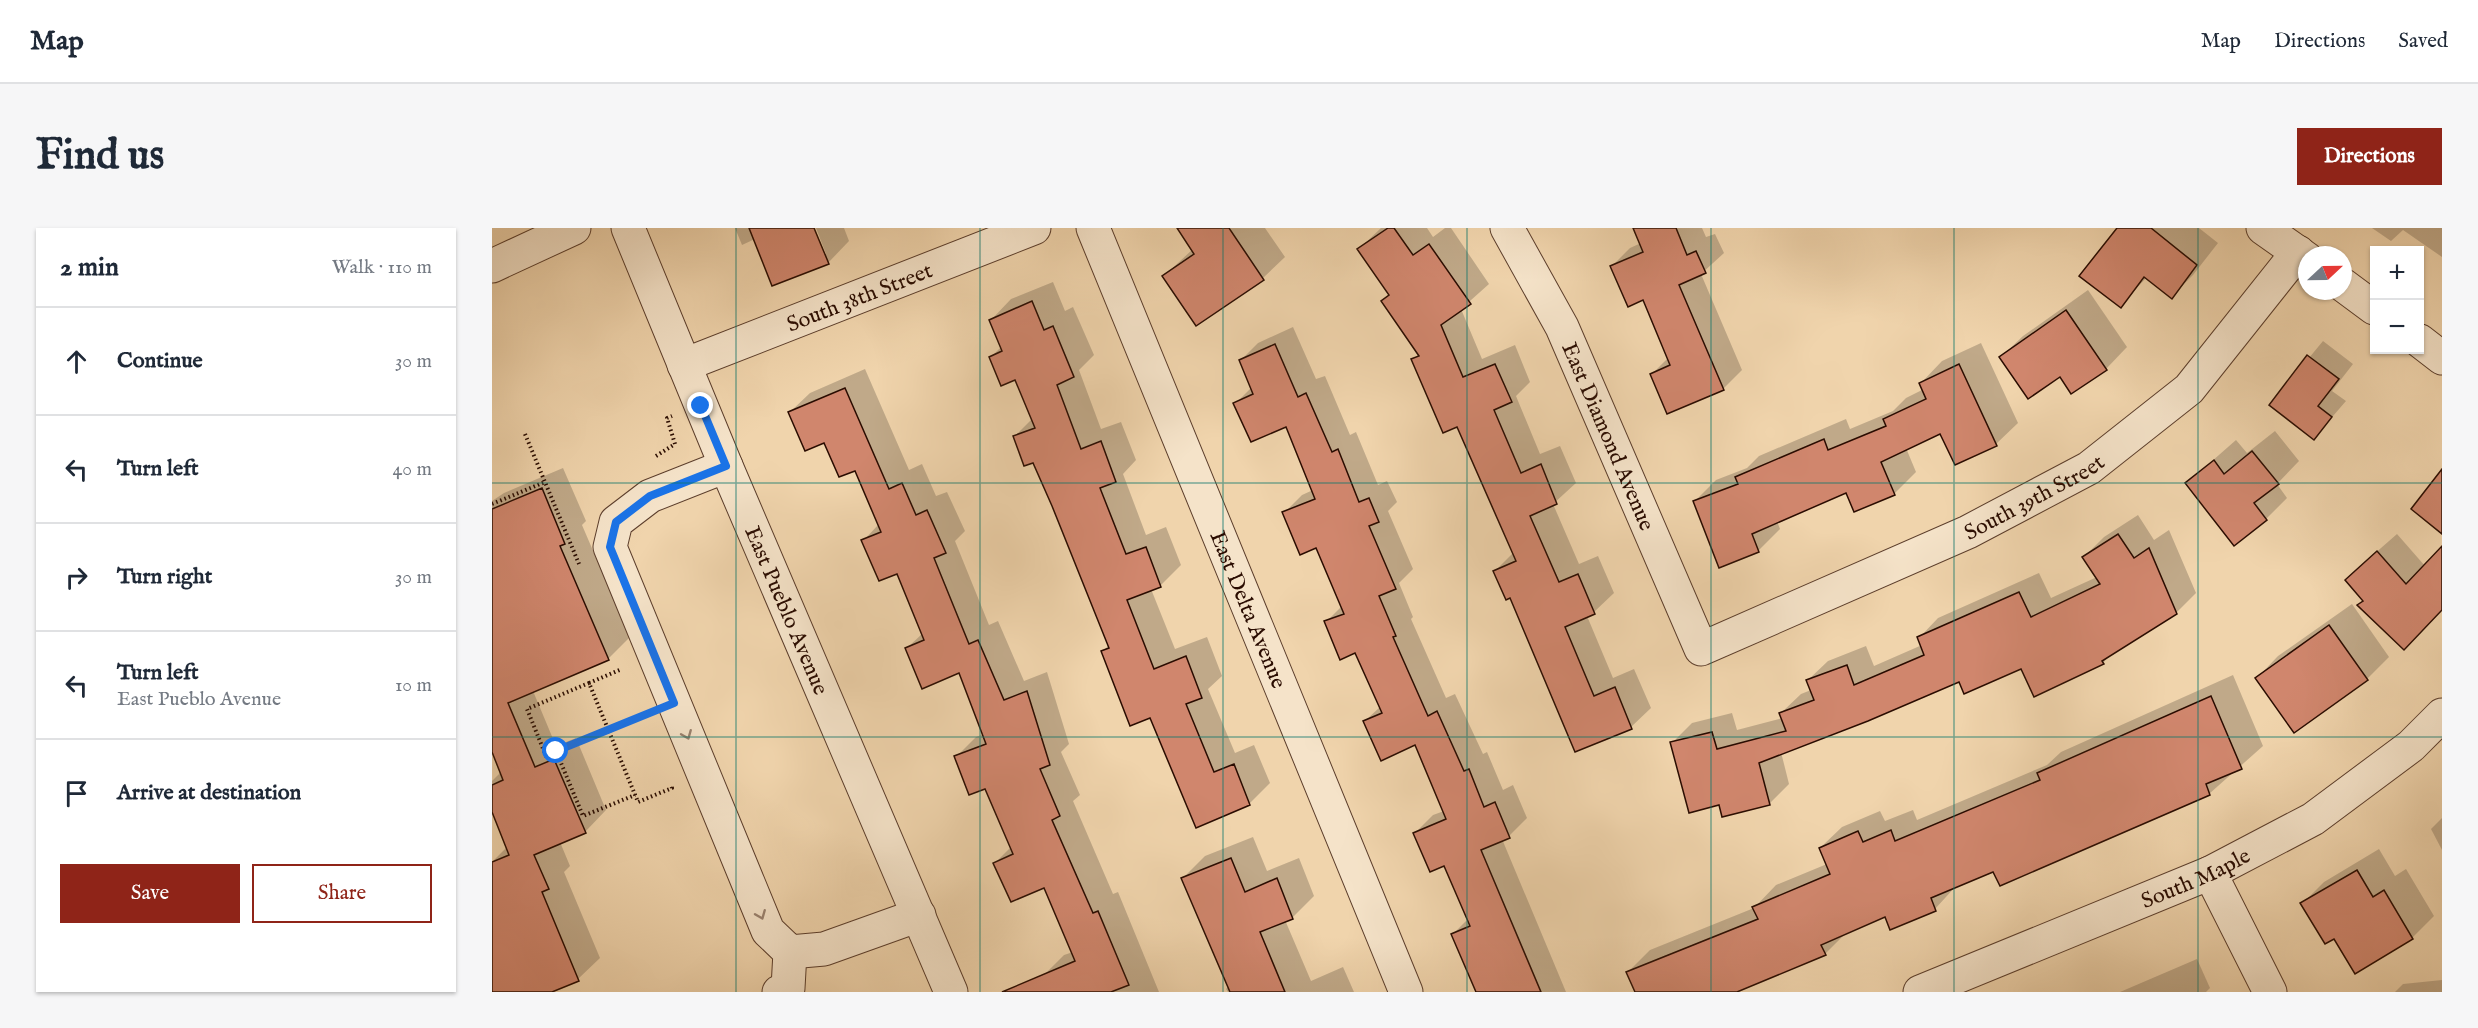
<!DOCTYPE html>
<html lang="en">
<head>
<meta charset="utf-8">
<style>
  body { margin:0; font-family:"IM FELL English",serif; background:#f6f6f7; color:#1f2937 }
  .controls { position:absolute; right:18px; top:18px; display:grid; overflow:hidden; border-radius:0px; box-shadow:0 2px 4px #0004 }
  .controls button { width:54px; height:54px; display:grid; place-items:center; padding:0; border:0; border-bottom:2px solid #e0e1e3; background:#fff; color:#1f2937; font:30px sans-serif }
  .compass { position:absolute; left:1806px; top:18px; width:54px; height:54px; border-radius:50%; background:#fff; box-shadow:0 2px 4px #0004; rotate:68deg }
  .stop { position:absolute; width:18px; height:18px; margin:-14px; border:4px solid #1a73e8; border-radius:50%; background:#fff }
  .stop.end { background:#1a73e8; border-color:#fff; box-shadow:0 2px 6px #0008 }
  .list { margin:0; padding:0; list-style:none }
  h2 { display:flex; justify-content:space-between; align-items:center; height:78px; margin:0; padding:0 24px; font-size:26px }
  h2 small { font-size:20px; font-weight:400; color:#747a83 }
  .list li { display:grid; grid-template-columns:39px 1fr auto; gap:18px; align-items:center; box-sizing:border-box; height:108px; padding:0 24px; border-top:2px solid #e0e1e3 }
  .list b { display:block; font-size:22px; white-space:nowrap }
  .list p { margin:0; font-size:20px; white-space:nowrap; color:#747a83 }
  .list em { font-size:20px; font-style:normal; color:#747a83 }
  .actions { display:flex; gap:12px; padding:18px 24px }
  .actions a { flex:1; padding:14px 0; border:2px solid #8f2418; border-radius:0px; text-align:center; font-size:21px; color:#8f2418 }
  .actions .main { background:#8f2418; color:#fff }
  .icon { flex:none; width:33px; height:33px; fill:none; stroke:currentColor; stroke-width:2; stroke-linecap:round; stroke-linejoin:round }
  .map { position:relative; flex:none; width:1950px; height:764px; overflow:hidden; border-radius:0px }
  header { display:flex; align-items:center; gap:36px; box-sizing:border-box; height:84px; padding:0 30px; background:#fff; border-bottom:2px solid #e0e1e3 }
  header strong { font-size:28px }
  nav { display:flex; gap:33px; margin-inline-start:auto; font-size:21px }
  .intro { display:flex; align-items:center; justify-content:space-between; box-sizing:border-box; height:144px; padding:0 36px }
  h1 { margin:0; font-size:42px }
  .button { padding:15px 27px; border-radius:0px; background:#8f2418; color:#fff; font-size:21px; font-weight:700 }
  main { display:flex; gap:36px; padding:0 36px }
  aside { flex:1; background:#fff; border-radius:0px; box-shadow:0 2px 4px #0004 }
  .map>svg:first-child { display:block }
</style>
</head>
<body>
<header>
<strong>Map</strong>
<nav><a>Map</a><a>Directions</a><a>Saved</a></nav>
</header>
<div class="intro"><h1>Find us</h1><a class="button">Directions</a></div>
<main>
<aside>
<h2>2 min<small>Walk · 110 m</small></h2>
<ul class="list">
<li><svg class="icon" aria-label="ahead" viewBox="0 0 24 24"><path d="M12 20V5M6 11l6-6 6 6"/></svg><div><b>Continue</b></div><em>30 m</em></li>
<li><svg class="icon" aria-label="left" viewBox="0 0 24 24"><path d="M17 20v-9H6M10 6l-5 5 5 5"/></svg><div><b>Turn left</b></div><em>40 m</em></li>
<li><svg class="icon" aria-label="right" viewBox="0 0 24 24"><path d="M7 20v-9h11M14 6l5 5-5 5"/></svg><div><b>Turn right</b></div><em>30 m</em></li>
<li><svg class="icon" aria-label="left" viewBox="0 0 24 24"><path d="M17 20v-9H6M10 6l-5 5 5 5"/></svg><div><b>Turn left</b><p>East Pueblo Avenue</p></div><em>10 m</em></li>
<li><svg class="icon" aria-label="arrive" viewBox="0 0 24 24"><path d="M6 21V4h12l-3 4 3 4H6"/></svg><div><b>Arrive at destination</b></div></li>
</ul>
<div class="actions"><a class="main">Save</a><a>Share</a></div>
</aside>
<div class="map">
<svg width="1950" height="764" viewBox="0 0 1950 764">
  <rect width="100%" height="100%" fill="#f0d4ac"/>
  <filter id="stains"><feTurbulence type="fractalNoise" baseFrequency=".00333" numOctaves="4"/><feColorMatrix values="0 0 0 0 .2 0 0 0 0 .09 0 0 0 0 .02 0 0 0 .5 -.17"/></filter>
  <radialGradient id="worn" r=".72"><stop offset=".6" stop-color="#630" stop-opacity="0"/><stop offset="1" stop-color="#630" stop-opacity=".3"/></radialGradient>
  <g fill="#0003">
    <path d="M 243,0 L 321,0 L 331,26 L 334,26 L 324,0 L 352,0 L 357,13 L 336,35 L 263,11 L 250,17 Z"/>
    <path d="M 691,0 L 773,0 L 793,29 L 771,50 L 704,96 L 672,48 L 701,21 Z"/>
    <path d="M 889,0 L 935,0 L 941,9 L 953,0 L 959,0 L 997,56 L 969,81 L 990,131 L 1023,117 L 1038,154 L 1024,168 L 1048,226 L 1068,218 L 1084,255 L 1061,276 L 1087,336 L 1106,328 L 1122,365 L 1102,384 L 1095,388 L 1121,450 L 1142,441 L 1159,480 L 1139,499 L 1084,522 L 1019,368 L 1003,343 L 1022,324 L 966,197 L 921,132 L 927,126 L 898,66 L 867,21 Z"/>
    <path d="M 1143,0 L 1210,0 L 1214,9 L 1223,6 L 1232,25 L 1209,46 L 1250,142 L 1231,161 L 1160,146 L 1177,129 L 1152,70 L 1120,38 L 1138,20 L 1149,15 Z"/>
    <path d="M 1626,0 L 1707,0 L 1726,15 L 1701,47 L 1679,69 L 1655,49 L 1628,78 Z"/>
    <path d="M 1880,0 L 1950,0 L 1950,29 L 1911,2 L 1899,13 Z"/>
    <path d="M 561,54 L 573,83 L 581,79 L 602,127 L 587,142 L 609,201 L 629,194 L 644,232 L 631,246 L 654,307 L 674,299 L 689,337 L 668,358 L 659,361 L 683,421 L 715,409 L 730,448 L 716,461 L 743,525 L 762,517 L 778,555 L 758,575 L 704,598 L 658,488 L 611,423 L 617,417 L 542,233 L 523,208 L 541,190 L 523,150 L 499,129 L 510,118 L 499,92 L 519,71 Z"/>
    <path d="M 1596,62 L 1635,119 L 1614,141 L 1568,147 L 1509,129 L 1531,108 Z"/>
    <path d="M 801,99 L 824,151 L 833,148 L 858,207 L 864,204 L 886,257 L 895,253 L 905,274 L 896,283 L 921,341 L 907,355 L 921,389 L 919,391 L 954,470 L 963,466 L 991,526 L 995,524 L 1011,562 L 1021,557 L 1035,590 L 1017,608 L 1010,611 L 1074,764 L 1007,764 L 995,736 L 960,707 L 977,690 L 953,636 L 923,605 L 941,587 L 952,583 L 924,515 L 873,493 L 889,478 L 864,423 L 834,394 L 850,378 L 825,318 L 792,285 L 810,267 L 821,262 L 795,197 L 743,176 L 760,159 L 748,133 L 766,115 Z"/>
    <path d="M 1831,113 L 1861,136 L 1840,163 L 1854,173 L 1822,210 L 1779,176 Z"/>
    <path d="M 1489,115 L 1526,195 L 1504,216 L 1464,235 L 1449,204 L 1414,220 L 1424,244 L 1402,266 L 1355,263 L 1285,293 L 1288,301 L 1266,323 L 1203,273 L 1224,252 L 1255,240 L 1267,228 L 1354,191 L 1358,201 L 1401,183 L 1414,170 L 1432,161 L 1429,155 L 1450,133 Z"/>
    <path d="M 373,141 L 417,242 L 430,236 L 444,268 L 455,264 L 473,303 L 463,313 L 497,397 L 506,393 L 532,453 L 555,444 L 577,516 L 569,524 L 588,567 L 581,573 L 621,666 L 626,664 L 667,764 L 559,764 L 552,747 L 572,727 L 581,724 L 553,658 L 503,635 L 519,619 L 494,559 L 464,529 L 484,509 L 492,506 L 468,443 L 415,420 L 431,405 L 406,344 L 371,313 L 387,296 L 363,241 L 298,184 L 318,165 Z"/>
    <path d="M 1783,203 L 1807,233 L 1785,256 L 1795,270 L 1774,291 L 1695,255 L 1744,212 L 1755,225 Z"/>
    <path d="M 71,240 L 94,293 L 90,297 L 138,409 L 116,431 L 41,463 L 64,518 L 84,510 L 114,582 L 93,604 L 68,614 L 78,638 L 72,644 L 108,730 L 86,751 L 56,764 L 0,764 L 0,634 L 15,619 L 0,580 L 0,553 L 9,544 L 0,520 L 0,273 L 12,265 Z"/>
    <path d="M 1646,287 L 1662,312 L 1677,302 L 1704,365 L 1684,385 L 1620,425 L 1611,435 L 1530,439 L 1467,452 L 1289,524 L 1297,556 L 1277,576 L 1228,575 L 1180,515 L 1200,495 L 1240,485 L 1245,502 L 1291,490 L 1289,485 L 1309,466 L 1319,462 L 1316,452 L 1336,433 L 1374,418 L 1382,438 L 1430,417 L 1427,410 L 1446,390 L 1547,345 L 1559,370 L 1605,349 L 1592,329 L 1612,309 Z"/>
    <path d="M 1905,306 L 1933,338 L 1950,320 L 1950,381 L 1873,334 Z"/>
    <path d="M 1860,376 L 1897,429 L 1875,451 L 1765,450 L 1786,428 Z"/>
    <path d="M 1741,447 L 1771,518 L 1717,566 L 1464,658 L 1443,681 L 1394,687 L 1355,704 L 1333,726 L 1245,764 L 1144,764 L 1136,744 L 1158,722 L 1262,680 L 1284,657 L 1335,636 L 1328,620 L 1350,599 L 1388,583 L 1393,593 L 1421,582 L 1425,592 L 1555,537 L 1569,524 Z"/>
    <path d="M 1950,590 L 1950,622 L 1939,601 Z"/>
    <path d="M 761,609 L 775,643 L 807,630 L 822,668 L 800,690 L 793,692 L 819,753 L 851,739 L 862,764 L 736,764 L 734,761 L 737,758 L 691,650 L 713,628 Z"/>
    <path d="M 1887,621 L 1903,648 L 1914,641 L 1942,688 L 1920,710 L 1842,709 L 1810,676 L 1832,654 Z"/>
    <path d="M 1705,731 L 1718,760 L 1714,764 L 1628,764 Z"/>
    <path d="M 1950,752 L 1950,764 L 1903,764 L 1911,756 Z"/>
  </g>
  <g fill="#d0866d" stroke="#2a0c01" stroke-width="1.5">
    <path d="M 257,0 L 322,0 L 337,36 L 280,58 Z"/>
    <path d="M 685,0 L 737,0 L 772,52 L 704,98 L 670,48 L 702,26 Z"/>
    <path d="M 896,0 L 902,0 L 921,27 L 937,16 L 979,76 L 949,97 L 971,149 L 1003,136 L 1020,174 L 1002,182 L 1029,245 L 1049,236 L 1065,276 L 1038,288 L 1067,354 L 1086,346 L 1103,386 L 1073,399 L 1102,468 L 1123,459 L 1140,501 L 1083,524 L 1018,370 L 1014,372 L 1001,343 L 1024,333 L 965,199 L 951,205 L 919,131 L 927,128 L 889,73 L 897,67 L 865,21 Z"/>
    <path d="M 1141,0 L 1184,0 L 1195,27 L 1204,23 L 1214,45 L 1187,57 L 1232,162 L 1175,186 L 1158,146 L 1178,137 L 1151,72 L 1136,79 L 1118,38 L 1151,24 Z"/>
    <path d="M 1625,0 L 1659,0 L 1705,37 L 1680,71 L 1652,49 L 1629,80 L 1587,48 Z"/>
    <path d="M 540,73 L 552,102 L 561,98 L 582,149 L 565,157 L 589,221 L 609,213 L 624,254 L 608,260 L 634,326 L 654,319 L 669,359 L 635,372 L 662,441 L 694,428 L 710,470 L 694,476 L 722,544 L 742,536 L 758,577 L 704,600 L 658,490 L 638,498 L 609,423 L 617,420 L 560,278 L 541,235 L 532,238 L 521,208 L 543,200 L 523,152 L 509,158 L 497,129 L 510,123 L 497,92 Z"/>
    <path d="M 1574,82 L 1615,142 L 1579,166 L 1568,149 L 1536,171 L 1507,129 Z"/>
    <path d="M 783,116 L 806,169 L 814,165 L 840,224 L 846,221 L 867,274 L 877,270 L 887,294 L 877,298 L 904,361 L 887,368 L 904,408 L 901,409 L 936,488 L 945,483 L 972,543 L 977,541 L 992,579 L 1003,574 L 1018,610 L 989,622 L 1049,764 L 984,764 L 959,706 L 978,698 L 952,638 L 938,644 L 921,605 L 954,591 L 923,517 L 889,533 L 871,493 L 890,485 L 863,425 L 848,432 L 832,393 L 852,386 L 824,320 L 808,327 L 790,284 L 823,271 L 794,199 L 759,214 L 741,175 L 761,166 L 747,132 Z"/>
    <path d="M 1815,127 L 1847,151 L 1826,178 L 1840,189 L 1822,212 L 1777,177 Z"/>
    <path d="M 1467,136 L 1505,218 L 1463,237 L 1448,206 L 1389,234 L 1403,267 L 1362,284 L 1354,265 L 1260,306 L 1267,324 L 1227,340 L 1201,273 L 1246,256 L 1243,249 L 1332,211 L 1336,222 L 1394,198 L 1391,191 L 1434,171 L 1427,155 Z"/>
    <path d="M 353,160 L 397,261 L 410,255 L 424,287 L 435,282 L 454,325 L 442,330 L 477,416 L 486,412 L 512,472 L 535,463 L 558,537 L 548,541 L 568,588 L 560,592 L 601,685 L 606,683 L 637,757 L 619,764 L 510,764 L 583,733 L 552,660 L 519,674 L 501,635 L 521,626 L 493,561 L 477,567 L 462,528 L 494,516 L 467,445 L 430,461 L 413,420 L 432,412 L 405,346 L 387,353 L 369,312 L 389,304 L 363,243 L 347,249 L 332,215 L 313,223 L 296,184 Z"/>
    <path d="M 1760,223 L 1787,256 L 1762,275 L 1775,292 L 1742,318 L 1693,255 L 1722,232 L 1732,246 Z"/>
    <path d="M 1950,241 L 1950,306 L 1919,281 Z"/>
    <path d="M 50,260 L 73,316 L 68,318 L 117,432 L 16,475 L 43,539 L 62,531 L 94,605 L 42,627 L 57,661 L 50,664 L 87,753 L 60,764 L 0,764 L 0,634 L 17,627 L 0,584 L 0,557 L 11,552 L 0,524 L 0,281 Z"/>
    <path d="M 1626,306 L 1642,330 L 1657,320 L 1685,386 L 1610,433 L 1612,436 L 1542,469 L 1529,441 L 1472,466 L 1467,454 L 1376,493 L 1267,535 L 1278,577 L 1230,589 L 1227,577 L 1197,585 L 1178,514 L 1220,504 L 1225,521 L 1294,503 L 1287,485 L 1322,472 L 1314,452 L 1355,437 L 1362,457 L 1432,427 L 1425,409 L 1527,364 L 1539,389 L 1608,356 L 1590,329 Z"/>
    <path d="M 1950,318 L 1950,382 L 1912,422 L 1865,377 L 1871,373 L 1853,352 L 1885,323 L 1914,356 Z"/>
    <path d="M 1837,397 L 1876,452 L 1802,505 L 1763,450 Z"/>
    <path d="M 1719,468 L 1750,541 L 1714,556 L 1718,567 L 1508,658 L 1501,644 L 1439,670 L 1444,683 L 1398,702 L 1393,689 L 1329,717 L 1334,727 L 1245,764 L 1143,764 L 1134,744 L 1266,691 L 1260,679 L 1338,646 L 1327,620 L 1366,603 L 1371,614 L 1399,602 L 1403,613 L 1548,552 L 1545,545 Z"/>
    <path d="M 739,630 L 753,664 L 785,650 L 801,691 L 768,704 L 793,764 L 738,764 L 689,650 Z"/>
    <path d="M 1865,642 L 1881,669 L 1892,662 L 1921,711 L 1863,746 L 1842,711 L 1833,716 L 1808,675 Z"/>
  </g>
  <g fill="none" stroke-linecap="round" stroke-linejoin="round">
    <defs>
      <g id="minor">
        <path id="s1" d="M 136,0 L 234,238 L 459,764"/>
        <path id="s2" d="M 601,0 L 914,764"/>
        <path id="s3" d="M 1015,0 L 1070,99 L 1209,421 L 1476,304 L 1597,240 L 1697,161 L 1806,24"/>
        <path d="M 1771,0 L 1815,31"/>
        <path d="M 0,38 L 82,0"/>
        <path d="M 1851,57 L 1882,80"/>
        <path d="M 1928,113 L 1950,130"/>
        <path id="s4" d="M 192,137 L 542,0"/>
        <path d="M 234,238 L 158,268 L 124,294 L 118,319 L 276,703 L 298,724 L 332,721 L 427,687"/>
        <path d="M 1718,645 L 1778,764"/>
        <path d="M 287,764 L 296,760 L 298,724"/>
        <path id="s5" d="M 1428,764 L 1718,645 L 1821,591 L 1919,518 L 1950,487"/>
      </g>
    </defs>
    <use href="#minor" stroke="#5c3e2c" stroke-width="35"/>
    <g stroke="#2a0c01" stroke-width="4" stroke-dasharray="1.5 3" stroke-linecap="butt">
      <path d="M 33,206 L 87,336"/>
      <path d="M 164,228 L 183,216 L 175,190 L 180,188"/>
      <path d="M 0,276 L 53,254"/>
      <path d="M 97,455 L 130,441"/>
      <path d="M 154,486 L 54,528 L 35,481 L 97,455 L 146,574 L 180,560 L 179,556"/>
      <path d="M 64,523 L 91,588 L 143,567"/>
    </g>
    <use href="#minor" stroke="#f5e3c9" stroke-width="33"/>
  </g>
  <defs><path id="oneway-chevron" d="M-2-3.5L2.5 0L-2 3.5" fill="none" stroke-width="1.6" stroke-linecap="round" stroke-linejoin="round" transform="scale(1.5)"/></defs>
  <g stroke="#9a826f">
    <use href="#oneway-chevron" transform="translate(195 507) rotate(68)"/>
    <use href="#oneway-chevron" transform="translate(269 687) rotate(68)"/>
  </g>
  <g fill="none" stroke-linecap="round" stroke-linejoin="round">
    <path stroke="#1a73e8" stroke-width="8" d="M 64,523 L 182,475 L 118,319 L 124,294 L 158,268 L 234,238 L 209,178"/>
  </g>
  <path fill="none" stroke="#0f766e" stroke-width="1.5" stroke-opacity="0.55" d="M 244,0 L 244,764M 488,0 L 488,764M 731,0 L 731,764M 975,0 L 975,764M 1219,0 L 1219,764M 1462,0 L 1462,764M 1706,0 L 1706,764M 0,255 L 1950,255M 0,509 L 1950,509"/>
  <g text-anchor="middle" stroke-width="5" stroke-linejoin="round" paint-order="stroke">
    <g font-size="22" fill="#2a0c01" stroke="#f5e3c9">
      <text dy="8" stroke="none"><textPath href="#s4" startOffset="188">South 38th Street</textPath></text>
      <text dy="8" stroke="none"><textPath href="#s3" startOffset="232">East Diamond Avenue</textPath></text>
      <text dy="8" stroke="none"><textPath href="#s3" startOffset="830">South 39th Street</textPath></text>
      <text dy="8" stroke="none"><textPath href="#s2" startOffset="412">East Delta Avenue</textPath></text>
      <text dy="8" stroke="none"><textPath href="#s1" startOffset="414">East Pueblo Avenue</textPath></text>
      <text dy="8" stroke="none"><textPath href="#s5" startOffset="298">South Maple</textPath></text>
    </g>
  </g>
  <rect width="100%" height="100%" filter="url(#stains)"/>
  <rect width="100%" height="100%" fill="url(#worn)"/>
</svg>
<div class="controls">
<button>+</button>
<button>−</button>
</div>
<svg class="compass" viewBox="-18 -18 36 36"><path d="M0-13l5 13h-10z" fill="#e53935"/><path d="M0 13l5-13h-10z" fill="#747a83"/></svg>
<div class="stop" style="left:64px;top:523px"></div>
<div class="stop end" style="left:209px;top:178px"></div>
</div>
</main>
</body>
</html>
